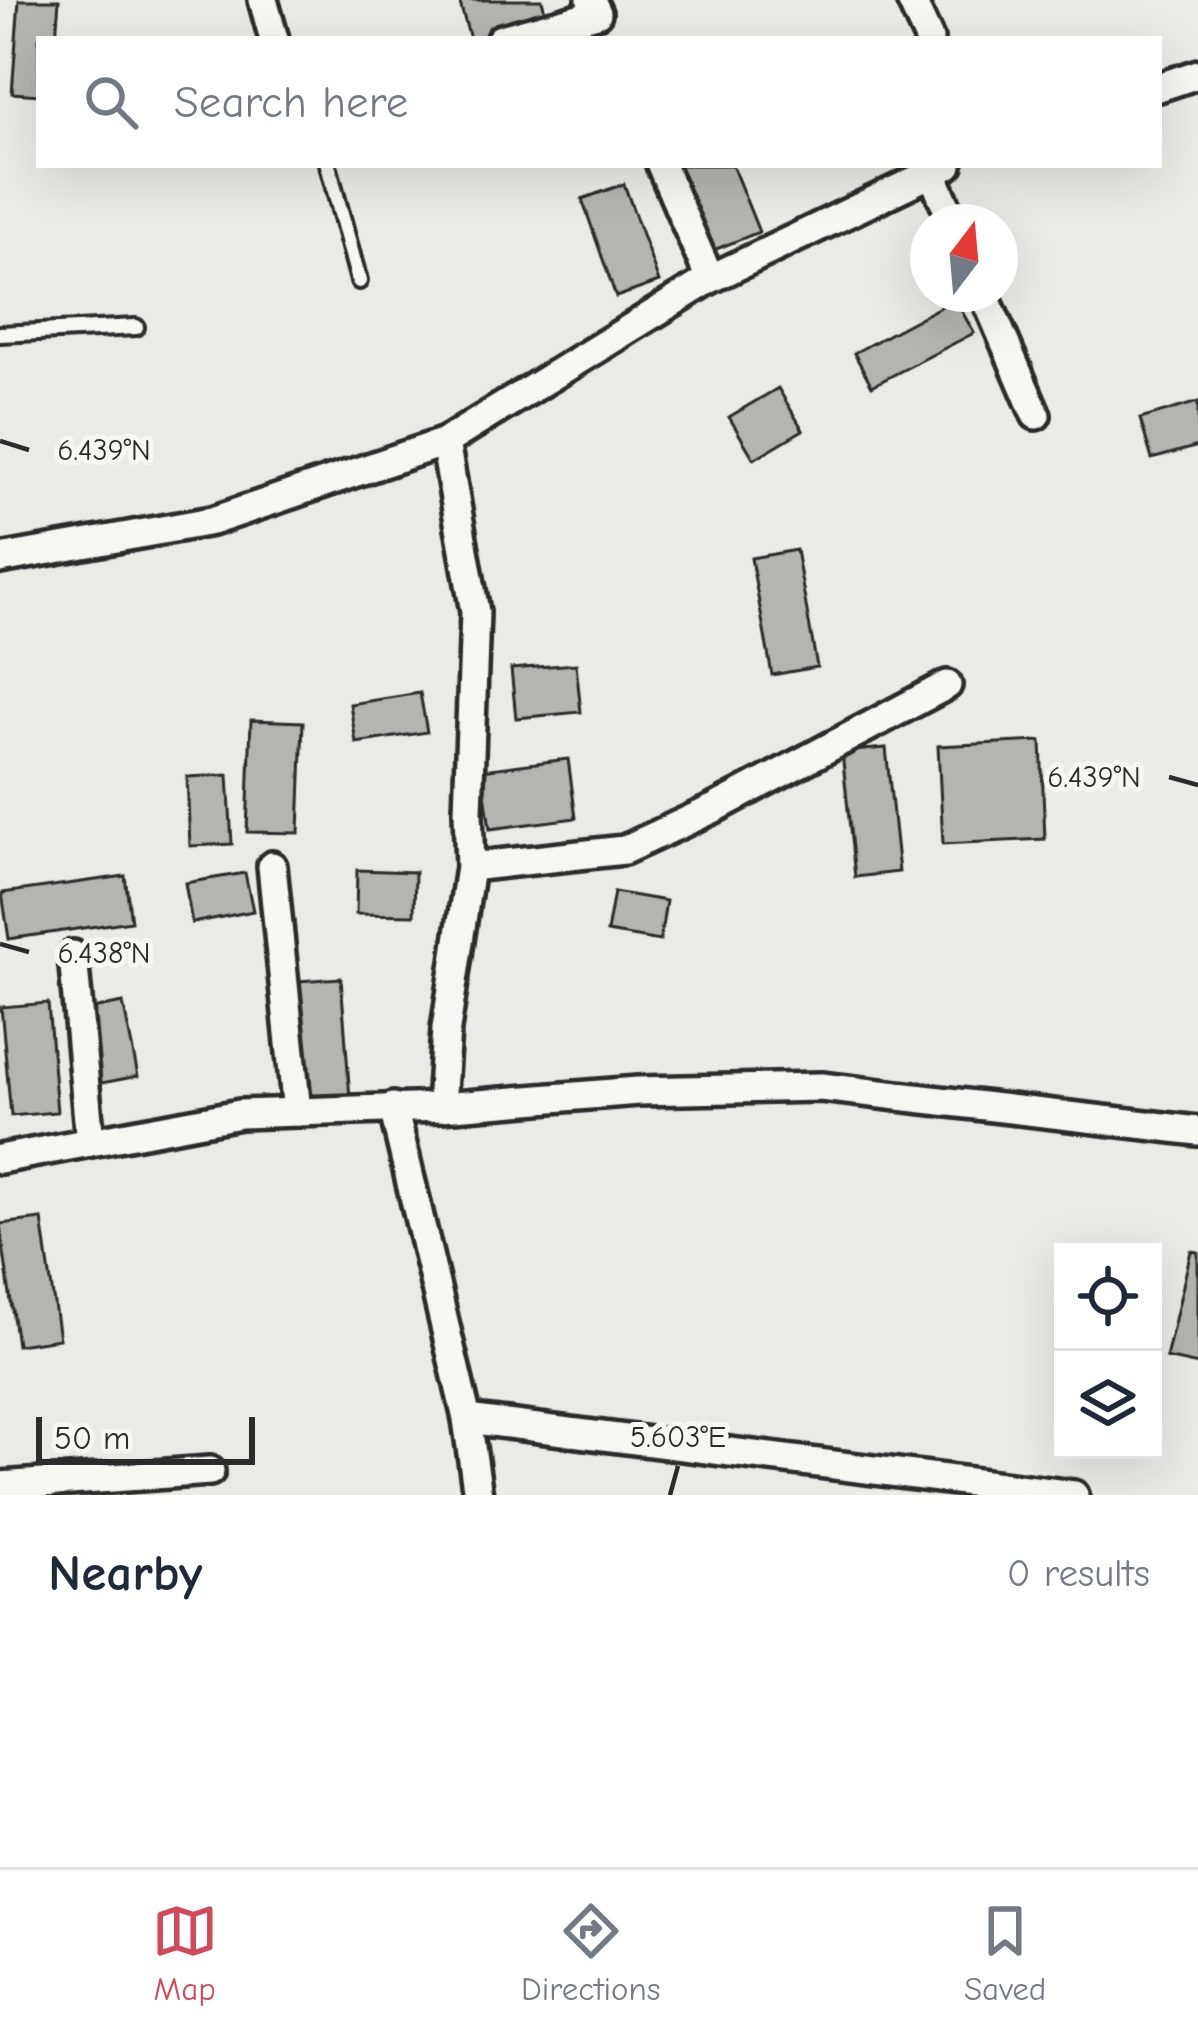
<!DOCTYPE html>
<html lang="en">
<head>
<meta charset="utf-8">
<style>
  body { margin:0; font-family:"Comic Neue",sans-serif; background:#f2f2f3; color:#1f2937 }
  .controls { position:absolute; right:36px; bottom:36px; display:grid; overflow:hidden; border-radius:0px; box-shadow:0 12px 48px #0002 }
  .controls button { width:108px; height:108px; display:grid; place-items:center; padding:0; border:0; border-bottom:3px solid #e0e1e3; background:#fff; color:#1f2937; font:60px sans-serif }
  .compass { position:absolute; left:910px; top:204px; width:108px; height:108px; border-radius:50%; background:#fff; box-shadow:0 12px 48px #0002; rotate:16deg }
  .scale { position:absolute; left:36px; bottom:30px; width:219px; box-sizing:border-box; padding-left:12px; border:6px solid #2b2b2b; border-top:0; font-size:33px; line-height:42px; white-space:nowrap; color:#2b2b2b; -webkit-text-stroke:9px #f6f6f2; paint-order:stroke }
  .list { margin:0; padding:0; list-style:none }
  h2 { display:flex; justify-content:space-between; align-items:center; height:156px; margin:0; padding:0 48px; font-size:51px }
  h2 small { font-size:39px; font-weight:400; color:#747a83 }
  .icon { flex:none; width:66px; height:66px; fill:none; stroke:currentColor; stroke-width:2; stroke-linecap:round; stroke-linejoin:round }
  .map { position:relative; flex:none; width:1198px; height:1495px; overflow:hidden }
  .search { position:absolute; background:#fff; box-shadow:0 12px 48px #0002; left:36px; right:36px; top:36px; height:132px; display:flex; align-items:center; gap:30px; box-sizing:border-box; padding:0 42px; border-radius:0px; color:#747a83; font-size:45px }
  .sheet { height:372px; background:#fff }
  nav { display:flex; justify-content:space-around; align-items:center; box-sizing:border-box; height:168px; border-top:3px solid #e0e1e3; background:#fff; font-size:33px; color:#747a83 }
  nav a { display:grid; justify-items:center; gap:6px }
  nav .on { color:#d1495b }
  .map>svg:first-child { display:block }
</style>
</head>
<body>
<div class="map">
<svg width="1198" height="1495" viewBox="0 0 1198 1495">
  <rect width="100%" height="100%" fill="#eaeae6"/>
  <filter id="ink" filterUnits="userSpaceOnUse"><feTurbulence type="fractalNoise" baseFrequency=".00833" numOctaves="2"/><feDisplacementMap in="SourceGraphic" scale="24" xChannelSelector="R" yChannelSelector="G"/><feConvolveMatrix kernelMatrix="1 2 1 2 8 2 1 2 1" color-interpolation-filters="sRGB"/></filter>
  <g filter="url(#ink)">
    <g fill="#b4b4b1" stroke="#2b2b2b" stroke-width="3">
      <path d="M 19,0 L 59,0 L 56,39 L 39,39 L 39,95 L 12,93 Z"/>
      <path d="M 459,0 L 542,0 L 548,22 L 483,39 L 470,39 Z"/>
      <path d="M 675,165 L 732,165 L 759,232 L 709,252 Z"/>
      <path d="M 624,184 L 659,282 L 616,297 L 582,199 Z"/>
      <path d="M 955,299 L 974,333 L 872,386 L 854,353 Z"/>
      <path d="M 778,388 L 803,430 L 754,459 L 729,417 Z"/>
      <path d="M 1198,402 L 1198,446 L 1152,459 L 1140,419 Z"/>
      <path d="M 796,550 L 817,667 L 772,675 L 751,558 Z"/>
      <path d="M 576,664 L 581,712 L 516,718 L 511,669 Z"/>
      <path d="M 420,693 L 427,732 L 356,743 L 350,704 Z"/>
      <path d="M 251,720 L 303,722 L 299,833 L 247,832 Z"/>
      <path d="M 1041,741 L 1045,839 L 943,844 L 938,746 Z"/>
      <path d="M 886,748 L 899,872 L 855,877 L 842,752 Z"/>
      <path d="M 568,759 L 576,818 L 490,829 L 482,770 Z"/>
      <path d="M 228,775 L 232,844 L 190,846 L 187,777 Z"/>
      <path d="M 357,870 L 415,872 L 414,915 L 356,914 Z"/>
      <path d="M 245,873 L 253,911 L 192,923 L 185,883 Z"/>
      <path d="M 125,876 L 131,921 L 9,939 L 2,893 Z"/>
      <path d="M 614,892 L 666,901 L 660,941 L 607,932 Z"/>
      <path d="M 341,978 L 350,1098 L 307,1100 L 298,981 Z"/>
      <path d="M 48,1003 L 57,1112 L 11,1116 L 1,1007 Z"/>
      <path d="M 123,1003 L 138,1076 L 97,1084 L 82,1011 Z"/>
      <path d="M 42,1219 L 59,1339 L 17,1345 L 0,1224 Z"/>
      <path d="M 1191,1251 L 1198,1252 L 1198,1365 L 1166,1358 Z"/>
    </g>
    <g fill="none" stroke-linecap="round" stroke-linejoin="round">
      <defs>
        <g id="service">
          <path d="M 328,165 L 359,281"/>
          <path d="M 0,334 L 136,327"/>
        </g>
        <g id="minor">
          <path d="M 263,0 L 274,39"/>
          <path d="M 911,0 L 929,39"/>
          <path d="M 501,39 L 597,13 L 591,0"/>
          <path d="M 1159,87 L 1198,74"/>
          <path d="M 661,165 L 710,279"/>
          <path d="M 932,173 L 953,222"/>
          <path d="M 984,294 L 1036,415"/>
          <path d="M 0,559 L 212,521 L 445,442 L 710,279 L 948,165"/>
          <path d="M 272,866 L 297,1112"/>
          <path d="M 470,867 L 624,850 L 715,808 L 947,685"/>
          <path d="M 73,955 L 90,1142"/>
          <path d="M 393,1107 L 467,1419 L 478,1495"/>
          <path d="M 441,1107 L 446,1029 L 470,867 L 468,812 L 475,612 L 445,442"/>
          <path d="M 0,1159 L 240,1114 L 441,1107 L 638,1091 L 821,1087 L 1198,1131"/>
          <path d="M 467,1419 L 1074,1495"/>
          <path d="M 0,1486 L 210,1471"/>
        </g>
      </defs>
      <use href="#service" stroke="#2b2b2b" stroke-width="22"/>
      <use href="#minor" stroke="#2b2b2b" stroke-width="36"/>
      <use href="#service" stroke="#f6f6f2" stroke-width="14"/>
      <use href="#minor" stroke="#f6f6f2" stroke-width="27"/>
    </g>
  </g>
  <path fill="none" stroke="#2b2b2b" stroke-width="4.5" d="M 0,441 L 29,450M 1169,777 L 1198,785M 0,944 L 29,952M 670,1495 L 678,1466"/>
  <g font-size="30" text-anchor="middle" fill="#2b2b2b" stroke="#f6f6f2" stroke-width="10" stroke-linejoin="round" paint-order="stroke">
    <text x="104" y="460">6.439°N</text>
    <text x="1094" y="787">6.439°N</text>
    <text x="104" y="963">6.438°N</text>
    <text x="678" y="1447">5.603°E</text>
  </g>
</svg>
<div class="controls">
<button><svg class="icon" aria-label="locate" viewBox="0 0 24 24"><circle cx="12" cy="12" r="6"/><path d="M12 2v4M12 18v4M2 12h4M18 12h4"/></svg></button>
<button><svg class="icon" aria-label="layers" viewBox="0 0 24 24"><path d="M12 4l9 5-9 5-9-5zM3 14l9 5 9-5"/></svg></button>
</div>
<svg class="compass" viewBox="-18 -18 36 36"><path d="M0-13l5 13h-10z" fill="#e53935"/><path d="M0 13l5-13h-10z" fill="#747a83"/></svg>
<div class="scale">50 m</div>
<div class="search"><svg class="icon" aria-label="search" viewBox="0 0 24 24"><circle cx="10" cy="10" r="6"/><path d="M15 15l6 6"/></svg>Search here</div>
</div>
<section class="sheet">
<h2>Nearby<small>0 results</small></h2>
<ul class="list">
</ul>
</section>
<nav>
<a class="on"><svg class="icon" aria-label="map" viewBox="0 0 24 24"><path d="M3 6l6-2 6 2 6-2v14l-6 2-6-2-6 2zM9 4v14M15 6v14"/></svg>Map</a>
<a><svg class="icon" aria-label="directions" viewBox="0 0 24 24"><path d="M12 3l9 9-9 9-9-9zM9 14v-3h6M13 9l2 2-2 2"/></svg>Directions</a>
<a><svg class="icon" aria-label="saved" viewBox="0 0 24 24"><path d="M7 4h10v16l-5-4-5 4z"/></svg>Saved</a>
</nav>
</body>
</html>
